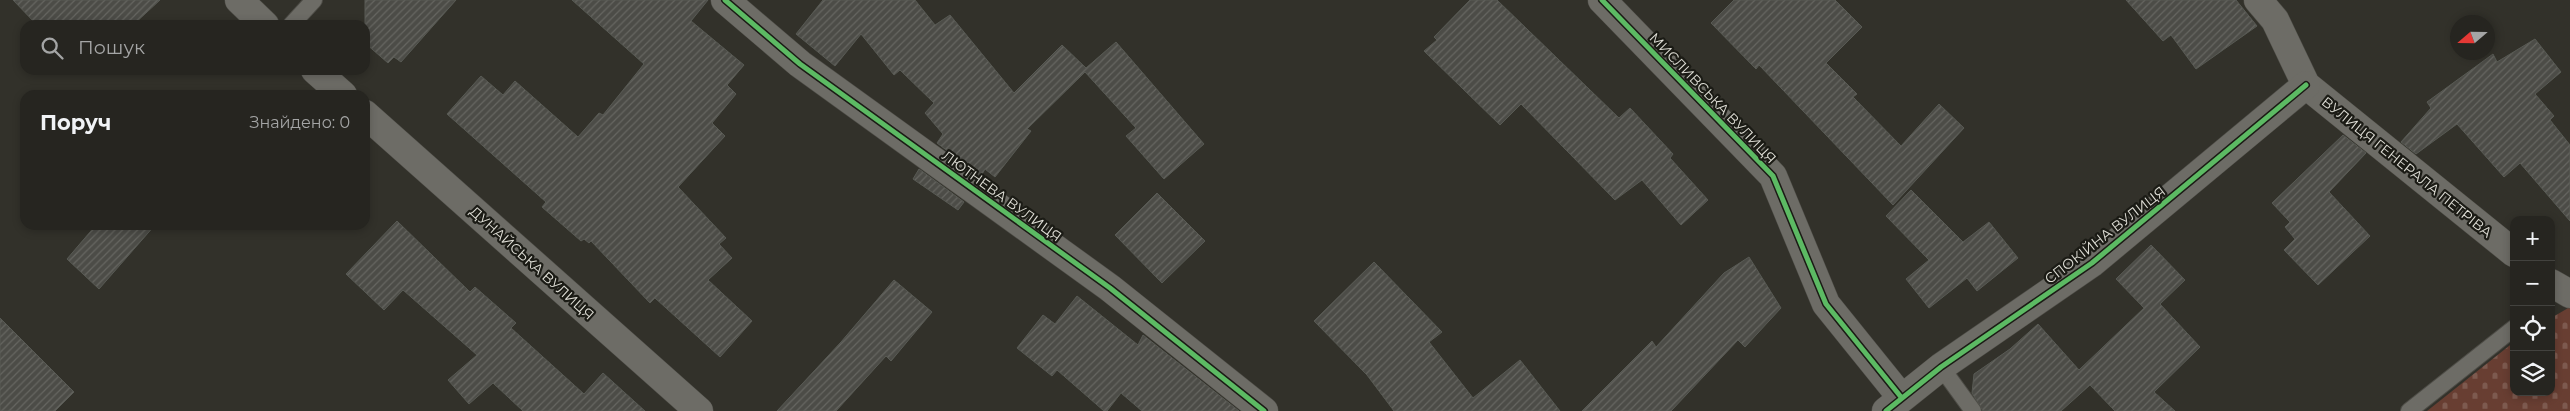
<!DOCTYPE html>
<html lang="uk">
<head>
<meta charset="utf-8">
<style>
  body { margin:0; font-family:Montserrat,sans-serif; background:#32312d; color:#f1f3f6 }
  .controls { position:absolute; right:15px; bottom:15px; display:grid; overflow:hidden; border-radius:10px; box-shadow:0 2px 8px #0003 }
  .controls button { width:45px; height:45px; display:grid; place-items:center; padding:0; border:0; border-bottom:1px solid #42423e; background:#262520; color:#f1f3f6; font:25px sans-serif }
  .compass { position:absolute; left:2450px; top:15px; width:45px; height:45px; border-radius:50%; background:#262520; box-shadow:0 2px 8px #0003; rotate:250deg }
  .list { margin:0; padding:0; list-style:none }
  h2 { display:flex; justify-content:space-between; align-items:center; height:65px; margin:0; padding:0 20px; font-size:21px }
  h2 small { font-size:16px; font-weight:400; color:#a4a5a5 }
  .icon { flex:none; width:28px; height:28px; fill:none; stroke:currentColor; stroke-width:2; stroke-linecap:round; stroke-linejoin:round }
  .map { position:relative; flex:none; width:2570px; height:411px; overflow:hidden }
  .search { position:absolute; background:#262520; box-shadow:0 2px 8px #0003; left:20px; top:20px; width:350px; height:55px; display:flex; align-items:center; gap:12px; box-sizing:border-box; padding:0 18px; border-radius:15px; color:#a4a5a5; font-size:19px }
  .panel { position:absolute; background:#262520; box-shadow:0 2px 8px #0003; left:20px; top:90px; width:350px; height:140px; border-radius:15px }
  .map>svg:first-child { display:block }
</style>
</head>
<body>
<div class="map">
<svg width="2570" height="411" viewBox="0 0 2570 411">
  <defs>
    <pattern id="cemetery-stones" width="16" height="16" patternUnits="userSpaceOnUse" patternTransform="scale(1.25)"><rect width="16" height="16" fill="#683e32"/><path d="M2 7V4a2 2 0 0 1 4 0v3zM10 15v-3a2 2 0 0 1 4 0v3z" fill="#7d5a4f"/></pattern>
    <pattern id="building-hatch" width="6" height="6" patternUnits="userSpaceOnUse" patternTransform="scale(1.25)"><rect width="6" height="6" fill="#4c4c47"/><path d="M-1 1l2-2M0 6l6-6M5 7l2-2" fill="none" stroke="#666661"/></pattern>
  </defs>
  <rect width="100%" height="100%" fill="#32312a"/>
  <path fill="url(#cemetery-stones)" d="M 2570,307 L 2570,411 L 2427,411 L 2514,342 L 2514,392 L 2551,392 L 2551,318 Z"/>
  <g fill="url(#building-hatch)" stroke="#585a54">
    <path d="M 13,0 L 160,0 L 133,25 L 37,25 Z"/>
    <path d="M 365,0 L 456,0 L 401,62 L 394,57 L 388,63 L 365,43 Z"/>
    <path d="M 572,0 L 708,0 L 691,21 L 744,65 L 727,85 L 736,94 L 712,123 L 725,136 L 678,187 L 726,238 L 719,244 L 732,258 L 708,280 L 752,321 L 720,357 L 655,298 L 650,303 L 591,241 L 589,243 L 584,239 L 581,241 L 542,207 L 546,202 L 447,114 L 481,76 L 503,95 L 515,81 L 578,137 L 599,113 L 603,115 L 644,64 Z"/>
    <path d="M 823,0 L 915,0 L 935,25 L 950,15 L 1014,93 L 1062,45 L 1086,68 L 1116,42 L 1204,144 L 1164,179 L 1126,136 L 1136,128 L 1085,72 L 1027,129 L 1031,131 L 995,177 L 985,169 L 981,176 L 937,143 L 943,134 L 925,113 L 934,103 L 900,70 L 894,75 L 861,34 L 835,66 L 796,34 Z"/>
    <path d="M 1470,0 L 1497,0 L 1619,118 L 1630,108 L 1673,154 L 1670,158 L 1708,200 L 1681,225 L 1642,180 L 1615,200 L 1521,104 L 1500,125 L 1424,51 L 1437,40 L 1434,37 Z"/>
    <path d="M 1734,0 L 1835,0 L 1862,27 L 1826,63 L 1857,94 L 1853,97 L 1901,146 L 1939,104 L 1964,128 L 1893,205 L 1759,65 L 1756,69 L 1711,23 Z"/>
    <path d="M 2126,0 L 2236,0 L 2257,26 L 2196,69 L 2171,35 L 2163,41 Z"/>
    <path d="M 2535,39 L 2561,72 L 2535,94 L 2554,116 L 2550,120 L 2570,145 L 2570,221 L 2520,163 L 2504,177 L 2457,124 L 2416,154 L 2401,142 L 2431,108 L 2427,102 L 2493,54 L 2497,62 Z"/>
    <path d="M 2343,135 L 2366,153 L 2329,192 L 2370,236 L 2318,285 L 2284,250 L 2295,239 L 2285,227 L 2290,222 L 2272,203 Z"/>
    <path d="M 919,169 L 964,202 L 958,210 L 913,179 Z"/>
    <path d="M 1911,190 L 1963,242 L 1989,222 L 2018,258 L 1977,291 L 1967,278 L 1929,308 L 1906,279 L 1929,260 L 1886,216 Z"/>
    <path d="M 1157,193 L 1205,241 L 1162,283 L 1115,235 Z"/>
    <path d="M 397,221 L 470,292 L 475,287 L 516,323 L 511,328 L 584,394 L 603,373 L 645,411 L 523,411 L 493,383 L 469,404 L 448,380 L 477,355 L 403,290 L 384,310 L 346,274 Z"/>
    <path d="M 96,225 L 155,225 L 99,289 L 67,259 Z"/>
    <path d="M 2151,245 L 2185,280 L 2160,304 L 2200,347 L 2154,392 L 2175,411 L 2115,411 L 2090,385 L 2061,411 L 1983,411 L 1972,393 L 1974,374 L 2010,349 L 2038,324 L 2079,370 L 2144,308 L 2116,279 Z"/>
    <path d="M 1749,257 L 1781,308 L 1745,347 L 1738,340 L 1671,411 L 1582,411 L 1652,341 L 1656,347 L 1724,273 Z"/>
    <path d="M 1374,262 L 1442,332 L 1429,342 L 1473,398 L 1520,360 L 1560,411 L 1394,411 L 1367,375 L 1314,321 Z"/>
    <path d="M 894,280 L 932,312 L 891,361 L 886,356 L 836,411 L 777,411 L 841,342 Z"/>
    <path d="M 1077,296 L 1138,345 L 1143,335 L 1239,411 L 1142,411 L 1121,393 L 1107,411 L 1104,411 L 1057,370 L 1052,376 L 1017,348 L 1043,315 L 1055,324 Z"/>
    <path d="M 0,318 L 74,392 L 55,411 L 0,411 Z"/>
  </g>
  <g fill="none" stroke-linecap="round" stroke-linejoin="round">
    <defs>
      <g id="lane">
        <path d="M 291,25 L 314,0"/>
        <path d="M 1941,367 L 1973,411"/>
        <path d="M 2409,411 L 2514,328"/>
      </g>
      <g id="street">
        <path d="M 239,0 L 265,25"/>
        <path d="M 725,0 L 800,64 L 1110,288 L 1264,411"/>
        <path d="M 1602,0 L 1773,176 L 1826,304 L 1901,397"/>
        <path d="M 2258,0 L 2275,20 L 2306,85 L 2514,253"/>
        <path d="M 315,70 L 343,95"/>
        <path d="M 365,114 L 699,411"/>
        <path d="M 2551,283 L 2570,294"/>
        <path d="M 1886,411 L 1941,367 L 2092,263 L 2306,85"/>
      </g>
    </defs>
    <use href="#lane" stroke="#4e4d47" stroke-width="18"/>
    <use href="#street" stroke="#4e4d47" stroke-width="29"/>
    <use href="#lane" stroke="#6d6c66" stroke-width="16"/>
    <use href="#street" stroke="#6d6c66" stroke-width="28"/>
    <defs>
      <g id="cycleway">
        <path d="M 725,0 L 800,64 L 1110,288 L 1264,411"/>
        <path d="M 1602,0 L 1773,176 L 1826,304 L 1901,397"/>
        <path d="M 1886,411 L 1941,367 L 2092,263 L 2306,85"/>
      </g>
    </defs>
    <use href="#cycleway" stroke="#1b1b15" stroke-width="8"/>
    <use href="#cycleway" stroke="#5cba63" stroke-width="5"/>
  </g>
  <g text-anchor="middle" stroke-width="4.5" stroke-linejoin="round" paint-order="stroke">
    <g font-size="14" fill="#e1e0d8" stroke="#1b1b15">
      <text transform="translate(1713 98) rotate(46)" y="5">МИСЛИВСЬКА ВУЛИЦЯ</text>
      <text transform="translate(2407 167) rotate(39)" y="5">ВУЛИЦЯ ГЕНЕРАЛА ПЕТРІВА</text>
      <text transform="translate(1002 196) rotate(36)" y="5">ЛЮТНЕВА ВУЛИЦЯ</text>
      <text transform="translate(2105 235) rotate(-38)" y="5">СПОКІЙНА ВУЛИЦЯ</text>
      <text transform="translate(532 263) rotate(42)" y="5">ДУНАЙСЬКА ВУЛИЦЯ</text>
    </g>
  </g>
</svg>
<div class="controls">
<button>+</button>
<button>−</button>
<button><svg class="icon" aria-label="locate" viewBox="0 0 24 24"><circle cx="12" cy="12" r="6"/><path d="M12 2v4M12 18v4M2 12h4M18 12h4"/></svg></button>
<button><svg class="icon" aria-label="layers" viewBox="0 0 24 24"><path d="M12 4l9 5-9 5-9-5zM3 14l9 5 9-5"/></svg></button>
</div>
<svg class="compass" viewBox="-18 -18 36 36"><path d="M0-13l5 13h-10z" fill="#e53935"/><path d="M0 13l5-13h-10z" fill="#a4a5a5"/></svg>
<div class="search"><svg class="icon" aria-label="search" viewBox="0 0 24 24"><circle cx="10" cy="10" r="6"/><path d="M15 15l6 6"/></svg>Пошук</div>
<section class="panel">
<h2>Поруч<small>Знайдено: 0</small></h2>
<ul class="list">
</ul>
</section>
</div>
</body>
</html>
